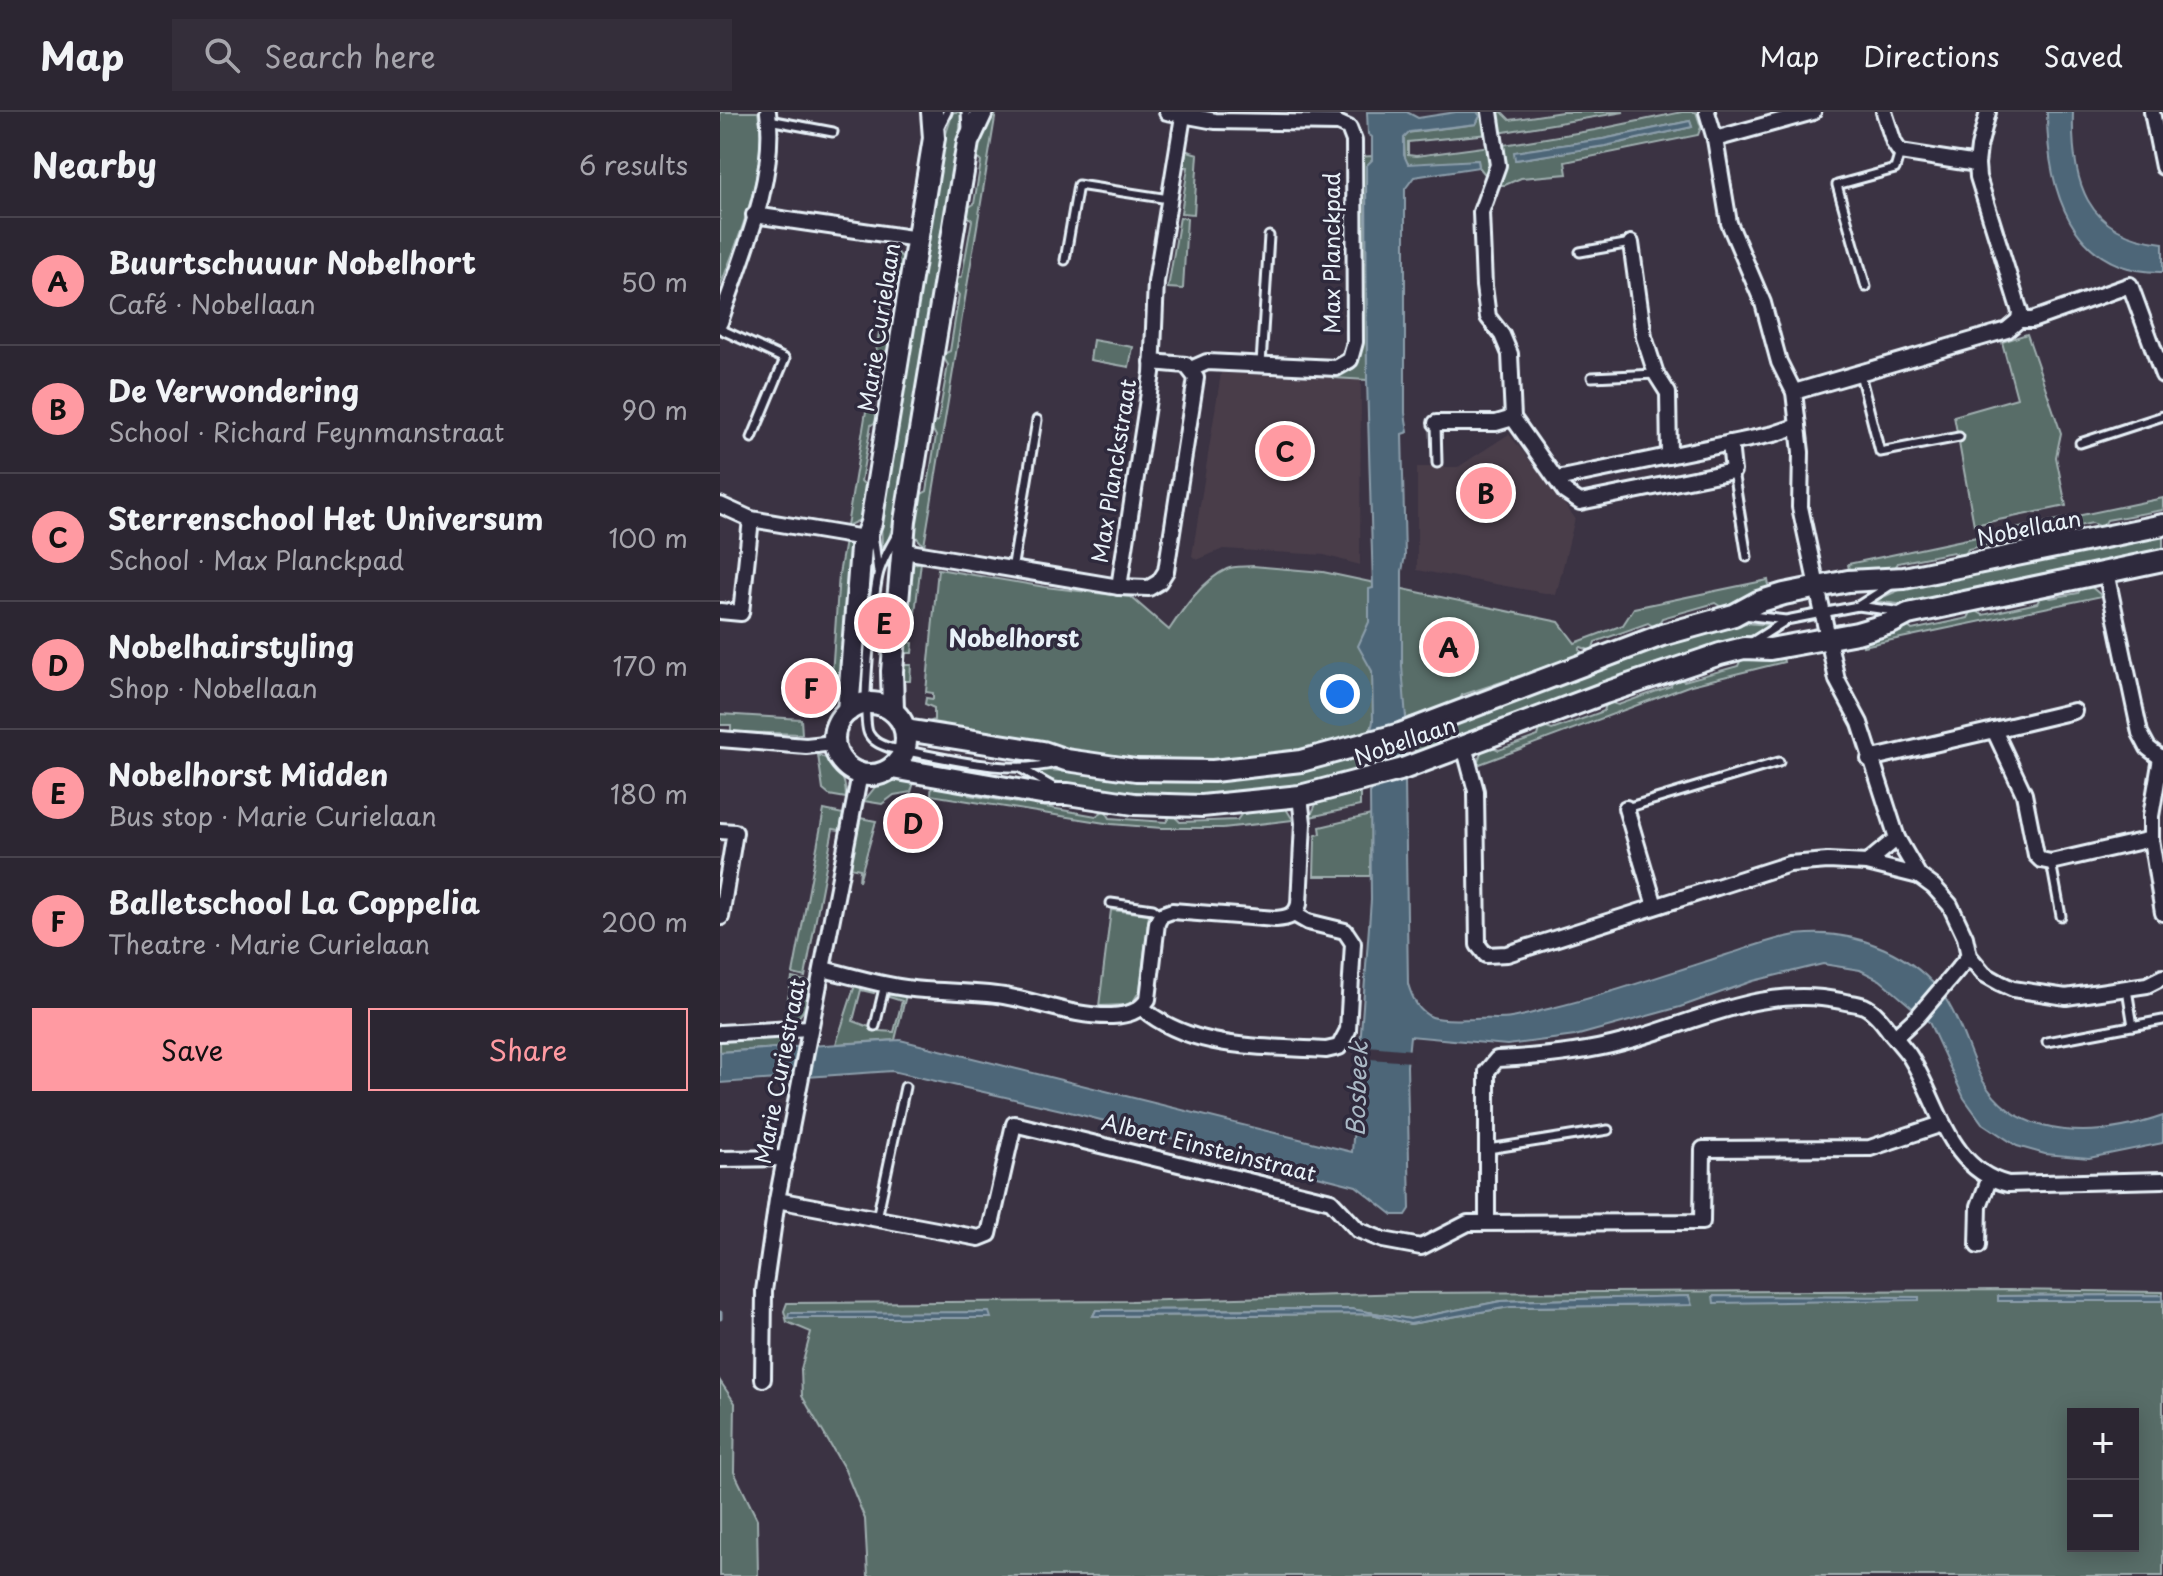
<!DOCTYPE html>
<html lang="en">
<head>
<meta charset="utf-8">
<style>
  body { margin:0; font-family:"Playpen Sans",sans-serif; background:#342e3a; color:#f1f3f6 }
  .controls { position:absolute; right:24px; bottom:24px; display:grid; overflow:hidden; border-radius:0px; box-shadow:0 4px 20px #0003 }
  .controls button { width:72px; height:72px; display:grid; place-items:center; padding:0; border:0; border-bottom:2px solid #48434d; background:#2c2632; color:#f1f3f6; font:40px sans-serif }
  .you { position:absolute; left:620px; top:582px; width:28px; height:28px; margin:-20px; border:6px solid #fff; border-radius:50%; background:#1a73e8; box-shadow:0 0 0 12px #1a73e833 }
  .badge { display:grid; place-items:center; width:52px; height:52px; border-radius:50%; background:#ff9aa2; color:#111; font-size:26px; font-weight:700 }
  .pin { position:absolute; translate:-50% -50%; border:4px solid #fff; box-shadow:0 2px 8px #0006 }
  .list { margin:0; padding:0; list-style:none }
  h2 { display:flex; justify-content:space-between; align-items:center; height:104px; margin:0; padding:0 32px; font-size:34px }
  h2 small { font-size:26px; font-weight:400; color:#a6a5ac }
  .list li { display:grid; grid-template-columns:52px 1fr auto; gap:24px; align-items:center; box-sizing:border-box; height:128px; padding:0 32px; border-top:2px solid #48434d }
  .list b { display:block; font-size:30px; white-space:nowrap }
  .list p { margin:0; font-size:26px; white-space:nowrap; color:#a6a5ac }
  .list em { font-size:26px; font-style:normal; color:#a6a5ac }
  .actions { display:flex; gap:16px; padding:24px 32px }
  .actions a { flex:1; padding:18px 0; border:2px solid #ff9aa2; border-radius:0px; text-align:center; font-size:28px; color:#ff9aa2 }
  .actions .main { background:#ff9aa2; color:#111 }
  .icon { flex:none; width:44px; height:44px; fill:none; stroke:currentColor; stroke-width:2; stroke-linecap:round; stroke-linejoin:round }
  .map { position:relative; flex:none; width:1443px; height:1464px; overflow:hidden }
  header { display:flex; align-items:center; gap:48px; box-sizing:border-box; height:112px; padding:0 40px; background:#2c2632; border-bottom:2px solid #48434d }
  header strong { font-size:38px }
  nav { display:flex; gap:44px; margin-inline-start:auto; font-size:28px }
  .search { width:560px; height:72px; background:#342e3a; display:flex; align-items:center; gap:20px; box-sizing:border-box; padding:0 28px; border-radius:0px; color:#a6a5ac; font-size:30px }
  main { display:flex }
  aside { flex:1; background:#2c2632 }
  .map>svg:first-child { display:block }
</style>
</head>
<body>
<header>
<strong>Map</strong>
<div class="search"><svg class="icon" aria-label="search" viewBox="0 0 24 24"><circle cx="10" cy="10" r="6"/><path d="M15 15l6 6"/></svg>Search here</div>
<nav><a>Map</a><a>Directions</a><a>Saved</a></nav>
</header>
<main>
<aside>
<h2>Nearby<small>6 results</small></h2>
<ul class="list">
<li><span class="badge">A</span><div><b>Buurtschuuur Nobelhort</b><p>Café · Nobellaan</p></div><em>50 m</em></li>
<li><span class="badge">B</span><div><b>De Verwondering</b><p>School · Richard Feynmanstraat</p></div><em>90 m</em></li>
<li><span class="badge">C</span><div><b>Sterrenschool Het Universum</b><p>School · Max Planckpad</p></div><em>100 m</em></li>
<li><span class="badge">D</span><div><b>Nobelhairstyling</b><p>Shop · Nobellaan</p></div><em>170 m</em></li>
<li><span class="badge">E</span><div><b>Nobelhorst Midden</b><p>Bus stop · Marie Curielaan</p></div><em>180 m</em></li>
<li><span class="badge">F</span><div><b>Balletschool La Coppelia</b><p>Theatre · Marie Curielaan</p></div><em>200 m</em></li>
</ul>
<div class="actions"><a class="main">Save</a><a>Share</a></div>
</aside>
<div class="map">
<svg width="1443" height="1464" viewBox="0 0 1443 1464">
  <rect width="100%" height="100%" fill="#3b3343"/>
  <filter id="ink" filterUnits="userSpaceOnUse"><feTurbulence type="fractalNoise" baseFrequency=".0125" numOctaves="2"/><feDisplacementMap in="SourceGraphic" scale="16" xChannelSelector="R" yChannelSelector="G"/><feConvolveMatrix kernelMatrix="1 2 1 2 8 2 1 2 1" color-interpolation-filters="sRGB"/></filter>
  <g filter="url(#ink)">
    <g fill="#493d4a">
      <path d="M 501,261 L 641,267 L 640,453 L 604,443 L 503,437 L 477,448 L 472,444 Z"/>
      <path d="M 789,322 L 855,406 L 836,483 L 697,458 L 697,355 L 738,355 Z"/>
    </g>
    <g fill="#586d67" stroke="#a0afb0" stroke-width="2" fill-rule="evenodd">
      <path d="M 0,0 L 38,0 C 50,54 19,125 0,175 Z"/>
      <path d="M 233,0 L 241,0 L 239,29 L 178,396 L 168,429 L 162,435 L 161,410 L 223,31 Z"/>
      <path d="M 268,0 L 276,0 L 204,434 L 192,420 L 198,384 L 207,379 L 216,324 L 210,313 L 218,309 L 228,253 L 222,243 L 230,239 L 239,183 L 233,176 L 234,169 L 242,164 L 252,108 L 245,101 L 246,97 L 254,92 L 261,50 L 255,43 Z"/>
      <path d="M 757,0 L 766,0 L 769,22 L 688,30 L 688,43 L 696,44 L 770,34 L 773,52 L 768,66 L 759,55 L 758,48 L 693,54 L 685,50 L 684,26 L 687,21 L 756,12 L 760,4 Z"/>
      <path d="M 775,0 L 782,0 L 790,8 L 842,0 L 904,0 L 778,21 Z"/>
      <path d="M 962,0 L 976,0 L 981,15 L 978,23 L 845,50 L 847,62 L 801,66 L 785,73 L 777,73 L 783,33 L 875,18 ZM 970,9 L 972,15 L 885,34 L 795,48 L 795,40 L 883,27 Z"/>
      <path d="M 464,38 L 478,42 L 474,102 L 461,101 L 468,55 L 461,54 Z"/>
      <path d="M 652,44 L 652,49 L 646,54 L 647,268 L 614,266 L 614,263 L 633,257 L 641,241 L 638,45 Z"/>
      <path d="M 460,105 L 467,106 L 463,177 L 448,176 Z"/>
      <path d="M 173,136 L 185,148 L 182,168 L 174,173 L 164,228 L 171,235 L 162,243 L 153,298 L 159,308 L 151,313 L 141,369 L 148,376 L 142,407 L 127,414 Z"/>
      <path d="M 1307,222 L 1341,321 L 1336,345 L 1346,394 L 1254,413 L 1234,304 L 1297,286 L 1282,230 Z"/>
      <path d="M 373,228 L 413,235 L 409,255 L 370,248 Z"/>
      <path d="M 1443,386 L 1443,398 L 1387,408 L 1382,416 L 1372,411 L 1318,423 L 1310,432 L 1302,425 L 1248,437 L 1244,445 L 1233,440 L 1178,451 L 1173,459 L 1130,464 L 1128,452 Z"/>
      <path d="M 1443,422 L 1443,439 L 1201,489 L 1178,492 L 1154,489 L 1184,476 Z"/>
      <path d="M 125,429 L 133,437 L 125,564 L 112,563 L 119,462 Z"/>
      <path d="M 201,450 L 193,518 L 186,518 L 186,530 L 193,531 L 192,541 L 184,541 L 184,553 L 191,553 L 190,569 L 177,569 L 191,453 Z"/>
      <path d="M 533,454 L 603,460 L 839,510 L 855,531 L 903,513 L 914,496 L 1048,468 L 1050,480 L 1003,496 L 995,491 L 942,506 L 936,516 L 928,511 L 875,530 L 872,539 L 861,535 L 859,537 L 863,542 L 807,561 L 803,566 L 799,564 L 742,583 L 739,590 L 696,606 L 695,604 L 686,607 L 686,603 L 651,614 L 651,619 L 641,622 L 641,625 C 588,638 535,649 479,650 C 388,653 297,630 208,616 L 209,610 L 214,608 L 214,596 L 205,592 L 206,586 L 213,587 L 213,581 L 206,580 L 218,457 L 325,475 L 411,485 L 449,518 C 463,497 483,468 507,457 C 514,454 525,455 533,454 Z"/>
      <path d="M 1369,473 L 1382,484 L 1143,534 L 1141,525 L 1185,512 L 1192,518 L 1248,506 L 1253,497 L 1263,503 L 1317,491 L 1322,483 L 1331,486 L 1358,481 L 1363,474 Z"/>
      <path d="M 1025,511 L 1050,513 L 1033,523 L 941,550 L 696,642 L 695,640 L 694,626 L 937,535 Z"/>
      <path d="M 1062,541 L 1064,550 L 971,573 L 757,653 L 762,637 L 771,634 L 779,638 L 818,624 L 821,614 L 832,618 L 884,599 L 887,589 L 898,593 L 951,574 L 954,565 L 964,569 L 1018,554 L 1022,545 Z"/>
      <path d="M 0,602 L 81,607 L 82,622 L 11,620 L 11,613 L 0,613 Z"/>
      <path d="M 98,643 C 118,649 126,666 126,686 L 109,683 L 103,678 Z"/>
      <path d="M 640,644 L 641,660 C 550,684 449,694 356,674 C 343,671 326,668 316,661 L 319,658 C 354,658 389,665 424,667 C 498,671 568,662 640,644 Z"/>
      <path d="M 176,666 L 195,667 L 191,680 L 174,683 L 162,692 L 144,689 L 156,674 Z"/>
      <path d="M 212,669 L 245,675 L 249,683 L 305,692 L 315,686 L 320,694 L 376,704 L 385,698 L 390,706 L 446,710 L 452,702 L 460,710 L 517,708 L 523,700 L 565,695 L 573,708 L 503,716 L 442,716 L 391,712 L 211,683 Z"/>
      <path d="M 640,680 L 640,694 L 590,705 L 597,690 Z"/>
      <path d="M 104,698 L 123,702 L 120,718 L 113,717 L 85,865 L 73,862 Z"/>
      <path d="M 651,703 L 650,764 L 594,764 L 595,727 L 596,723 L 601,722 L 600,715 Z"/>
      <path d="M 140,706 L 156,709 L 139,769 L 140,757 L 130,755 Z"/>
      <path d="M 391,798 L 429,802 L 420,878 L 413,890 L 405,893 L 379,894 Z"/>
      <path d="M 72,866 L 91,870 C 87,890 86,909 63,911 Z"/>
      <path d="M 135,873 L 155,878 L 154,881 L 141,878 L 133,909 L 160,919 L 174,920 L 182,889 L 169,885 L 170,881 L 186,883 L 175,928 L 116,932 Z"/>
      <path d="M 61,925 L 61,929 L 72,935 L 0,940 L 0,929 Z"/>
      <path d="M 1289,1178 L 1443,1180 L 1443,1183 L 1278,1184 L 1279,1189 L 1443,1189 L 1443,1464 L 148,1464 L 145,1407 L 125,1358 L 82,1284 L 81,1257 L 91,1220 L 67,1210 L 64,1199 L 67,1191 L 411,1189 L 689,1181 ZM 969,1184 L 971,1193 L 790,1195 L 690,1212 L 652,1202 L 373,1204 L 376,1198 L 631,1197 L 690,1207 L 781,1189 ZM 1353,1302 L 1413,1302 L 1413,1434 L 1353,1434 Z"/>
      <path d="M 0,1269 L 15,1291 L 14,1360 L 37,1407 L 38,1464 L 0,1464 Z"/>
    </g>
    <g fill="#4e6678" stroke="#8c9eab" stroke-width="2">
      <path d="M 647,0 L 687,0 L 698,6 L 736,0 L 757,0 L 760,4 L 756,12 L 690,20 L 684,26 L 684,43 L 688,52 L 758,48 L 759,55 L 694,65 L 685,77 L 685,301 L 688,320 L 682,322 L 685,444 L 682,459 L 682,554 L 686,607 L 678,610 L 678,634 L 685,632 L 685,643 L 678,646 L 680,670 L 685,668 L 688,872 C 692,885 698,900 712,905 C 724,909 742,907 754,907 C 766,906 779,908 791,906 C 805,904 819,899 832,896 C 891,882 948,861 1006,843 C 1032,835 1061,823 1088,822 C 1139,819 1195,843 1225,886 C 1242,911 1249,943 1263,969 C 1300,1032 1383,1025 1443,1004 L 1443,1031 L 1369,1046 L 1325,1042 L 1297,1034 L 1262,1011 L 1244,986 L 1209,910 L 1160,868 L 1140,858 L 1103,852 L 1033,869 L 960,895 L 855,924 L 787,933 L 690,924 L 687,954 L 690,1097 L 686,1103 L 673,1103 L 636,1074 L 346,999 L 172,959 L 0,971 L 0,940 L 180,928 L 632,1040 L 651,788 L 650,680 L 657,677 L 657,653 L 651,655 L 650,644 L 657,641 L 656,617 L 651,619 L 653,609 L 652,559 L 638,534 L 649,510 L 649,477 L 653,476 L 647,268 L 646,54 L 652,48 L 652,25 L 648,22 Z"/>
      <path d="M 1327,0 L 1353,0 C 1351,69 1365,123 1443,131 L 1443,160 C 1350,162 1327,76 1327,0 Z"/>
      <path d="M 970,9 L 972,15 L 885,34 L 795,48 L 794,40 L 883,27 Z"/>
      <path d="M 1443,1183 L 1443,1189 L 1278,1189 L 1278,1184 Z"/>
      <path d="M 969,1184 L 972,1193 L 790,1195 L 690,1212 L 652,1202 L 373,1204 L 376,1198 L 631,1197 L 690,1207 L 781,1189 Z"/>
      <path d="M 993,1184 L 1199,1185 L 1199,1188 L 994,1191 Z"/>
      <path d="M 269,1200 L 271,1206 L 68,1206 L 69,1201 Z"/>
    </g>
    <path fill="#3b3343" d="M 636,933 L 693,938 L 692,950 L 635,946 Z"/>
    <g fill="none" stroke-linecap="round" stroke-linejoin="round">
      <path stroke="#8c9eab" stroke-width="5" d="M 0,1201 L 0,1206"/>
      <defs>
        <g id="lane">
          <path d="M 246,0 L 247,16"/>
          <path d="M 49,8 L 113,20"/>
          <path d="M 219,16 L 227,0"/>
          <path d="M 860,140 L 911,131"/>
          <path d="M 345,148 L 358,73 L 449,87"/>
          <path d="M 1146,175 L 1117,73 L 1175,57 L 1180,40"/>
          <path d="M 0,217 L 65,247 L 32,326"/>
          <path d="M 541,252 L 549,124"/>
          <path d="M 1140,262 L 1160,340 L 1239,325"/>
          <path d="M 872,265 L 936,262"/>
          <path d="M 716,311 L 717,351"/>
          <path d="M 1360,331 L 1443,304"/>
          <path d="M 1013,359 L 1027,445"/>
          <path d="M 153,421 L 158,460"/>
          <path d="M 178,421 C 171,433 163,447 159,460 C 153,480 140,608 149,622 C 153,630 162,633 170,636 C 220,644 286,664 335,651"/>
          <path d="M 292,458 L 317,308"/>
          <path d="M 1138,494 L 1171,473"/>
          <path d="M 1024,503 L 1066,508 L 1138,494 L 1182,500"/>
          <path d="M 1032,530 L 1065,509"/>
          <path d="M 302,657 L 333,675"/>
          <path d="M 906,696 L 1059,650"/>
          <path d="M 1331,750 L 1341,804"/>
          <path d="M 391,791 L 433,797 L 441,803"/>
          <path d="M 1407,877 L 1413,914"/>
          <path d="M 155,914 L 165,872"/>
          <path d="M 1327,930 L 1443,908"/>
          <path d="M 768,1037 L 888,1018"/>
          <path d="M 157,1106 L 185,975"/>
        </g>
        <g id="street">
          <path d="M 447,0 L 495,9 L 618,11 L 629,16 L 634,29 L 635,230 L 630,248 L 616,256 L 487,250 L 471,257"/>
          <path d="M 770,0 L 778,53 L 761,100 L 764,174 L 768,205 L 782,223 L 790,242 L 793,306 L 845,380 L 860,390 L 1013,359 L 1010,331"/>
          <path d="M 987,0 L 995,27 L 1009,111 L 1043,191 L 1059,250 L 1074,280 L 1081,340 L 1080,395 L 1117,568 L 1140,611 L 1177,726 L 1199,764 L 1214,775 L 1230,793 L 1245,825 L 1249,844 L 1264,862 L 1280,871 L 1293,877 L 1346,885 L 1427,873 L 1443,865"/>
          <path d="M 1164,0 L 1174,31 L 1180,40 L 1257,52"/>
          <path d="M 1268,0 L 1259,35 L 1257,52 L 1258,65 L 1300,200 L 1299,208"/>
          <path d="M 1432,0 L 1443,55"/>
          <path d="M 995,27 L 1093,0"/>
          <path d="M 34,103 L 198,127"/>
          <path d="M 911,131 L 924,225 L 936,262 L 948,281 L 949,344"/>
          <path d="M 1299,208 L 1312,208 L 1410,173 L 1443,263"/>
          <path d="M 0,210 C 21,146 57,68 48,0"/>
          <path d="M 1074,280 L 1287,218 L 1299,208"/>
          <path d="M 716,311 L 776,311 L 793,306"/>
          <path d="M 837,367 L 1054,322 L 1078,314"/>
          <path d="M 0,393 L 31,407 L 144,426"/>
          <path d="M 184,439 L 399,475 L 429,476 L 439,470 L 446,459 L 476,266 L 466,253 L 432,250"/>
          <path d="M 1386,460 L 1420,621 L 1428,636 L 1441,646"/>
          <path d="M 399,475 L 432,261 L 436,170 L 463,4"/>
          <path d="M 0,499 L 21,501 L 31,407"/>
          <path d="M 1274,618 L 1354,599"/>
          <path d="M 0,627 L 86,634 L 114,631"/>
          <path d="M 744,634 L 756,679 L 758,833 L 766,843 L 787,842 L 1069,752 L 1108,749 L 1147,751 L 1177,726"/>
          <path d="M 1441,646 L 1431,704 L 1431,727 L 1443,801"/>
          <path d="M 1149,647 L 1274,618 L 1304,682 L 1316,743 L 1321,748 L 1331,750 L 1431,727"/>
          <path d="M 906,696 L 935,794"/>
          <path d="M 0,719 L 15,720 L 1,805"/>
          <path d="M 1147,751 L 1199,764"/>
          <path d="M 103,857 C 136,865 170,876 204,878 C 231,880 257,880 284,884 C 320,890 354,905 392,904 C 408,903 419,900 428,887 L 437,811 L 441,803 L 452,799 L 556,807 C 568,806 576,804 579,792 L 583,711 L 580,684"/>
          <path d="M 422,896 C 472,939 543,934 606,938 L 619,935 L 628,918 L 633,831 L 625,819 L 588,810 L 574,802"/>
          <path d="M 0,921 L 89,916"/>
          <path d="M 1175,925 L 1198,904 L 1249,844"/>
          <path d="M 0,1047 L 66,1046"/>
          <path d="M 57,1088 L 259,1126 L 269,1122 L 294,1012 L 611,1089 L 638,1118 L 663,1128 L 701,1135 L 748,1111 L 982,1110 L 983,1037 L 1150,1036 L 1222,1012"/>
          <path d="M 767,1110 L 767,959 L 777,947 C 819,945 863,941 903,930 C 975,911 1044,872 1121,889 C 1128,891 1137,891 1144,894 C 1155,899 1163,910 1170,920 C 1176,927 1183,935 1189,943 C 1219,989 1227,1057 1288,1072 L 1443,1068"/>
          <path d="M 1258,1134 L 1259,1094 L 1269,1068"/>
          <path d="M 43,1267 L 44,1179 L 57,1088 L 140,662"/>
        </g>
        <g id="secondary">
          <circle cx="150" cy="627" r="36"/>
          <path d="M 128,599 L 141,436 L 151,411 L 214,26 L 212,0"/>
          <path d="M 173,599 L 172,559 L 185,409 L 248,30 L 262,0"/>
          <path d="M 186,618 L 323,640 L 346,648 L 416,658 L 493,659 L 581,649 L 680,622 L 942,523 L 1014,503 L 1038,490 L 1064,482 L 1128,469 L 1184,466 L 1443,413"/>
          <path d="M 172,656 L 321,682 L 348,682 L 414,692 L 482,694 L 580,684 L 680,658 L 885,581 L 1000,542 L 1024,536 L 1050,537 L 1137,521 L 1171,511 L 1188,502 L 1443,448"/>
        </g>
      </defs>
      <use href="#lane" stroke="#e8f1f8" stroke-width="13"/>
      <use href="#street" stroke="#e8f1f8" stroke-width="20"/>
      <use href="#secondary" stroke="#e8f1f8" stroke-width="26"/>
      <use href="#lane" stroke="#2f2a3d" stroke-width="7"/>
      <use href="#street" stroke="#2f2a3d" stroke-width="14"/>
      <use href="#secondary" stroke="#2f2a3d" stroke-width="20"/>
    </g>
  </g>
  <g text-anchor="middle" stroke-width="7" stroke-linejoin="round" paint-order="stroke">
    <g font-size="22" fill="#e8f1f8" stroke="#2f2a3d">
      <text transform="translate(612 141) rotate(-90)" y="8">Max Planckpad</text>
      <text transform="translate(159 215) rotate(-81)" y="8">Marie Curielaan</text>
      <text transform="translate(394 359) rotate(-81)" y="8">Max Planckstraat</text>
      <text transform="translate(1309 416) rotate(-11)" y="8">Nobellaan</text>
      <text transform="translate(685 629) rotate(-19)" y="8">Nobellaan</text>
      <text transform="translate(60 959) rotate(-79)" y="8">Marie Curiestraat</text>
      <text transform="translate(489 1036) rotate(14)" y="8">Albert Einsteinstraat</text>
    </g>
    <g font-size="24" font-weight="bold" fill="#e8f1f8" stroke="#2f2a3d">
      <text x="294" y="535">Nobelhorst</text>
    </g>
    <g font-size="24" font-style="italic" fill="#aab9c5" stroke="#2f2a3d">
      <text transform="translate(638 977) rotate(-88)" y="8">Bosbeek</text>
    </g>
  </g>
</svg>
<div class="controls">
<button>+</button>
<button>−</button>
</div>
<div class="you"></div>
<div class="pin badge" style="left:729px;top:535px">A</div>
<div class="pin badge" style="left:766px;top:381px">B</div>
<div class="pin badge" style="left:565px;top:339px">C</div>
<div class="pin badge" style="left:193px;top:711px">D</div>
<div class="pin badge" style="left:164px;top:511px">E</div>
<div class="pin badge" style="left:91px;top:576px">F</div>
</div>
</main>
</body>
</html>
